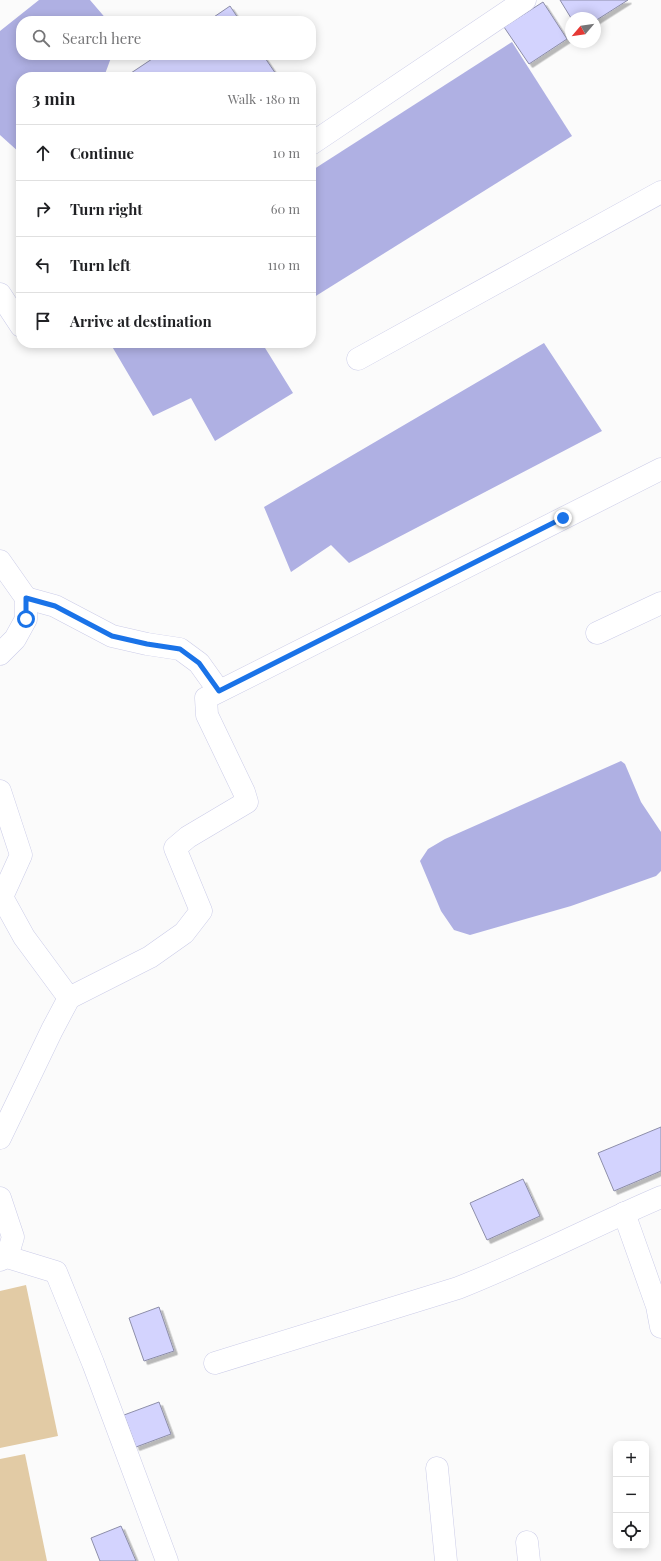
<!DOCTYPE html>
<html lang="en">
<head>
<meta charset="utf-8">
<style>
  body { margin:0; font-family:"Playfair Display",serif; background:#f2f2f2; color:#202124 }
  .controls { position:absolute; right:12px; bottom:12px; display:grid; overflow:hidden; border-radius:8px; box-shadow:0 2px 10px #0003 }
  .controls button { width:36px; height:36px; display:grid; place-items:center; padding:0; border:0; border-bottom:1px solid #e0e0e0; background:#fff; color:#202124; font:20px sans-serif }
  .compass { position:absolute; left:565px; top:12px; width:36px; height:36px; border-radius:50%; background:#fff; box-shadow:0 2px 10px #0003; rotate:241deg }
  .stop { position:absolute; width:12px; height:12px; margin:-9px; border:3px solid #1a73e8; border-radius:50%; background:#fff }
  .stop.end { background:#1a73e8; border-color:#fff; box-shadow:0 1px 4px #0008 }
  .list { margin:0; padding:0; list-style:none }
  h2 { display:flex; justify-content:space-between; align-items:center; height:52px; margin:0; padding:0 16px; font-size:17px }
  h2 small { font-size:13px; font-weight:400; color:#757577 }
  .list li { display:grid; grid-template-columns:26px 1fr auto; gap:12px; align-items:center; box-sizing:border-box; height:56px; padding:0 16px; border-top:1px solid #e0e0e0 }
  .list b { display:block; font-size:15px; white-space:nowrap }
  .list em { font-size:13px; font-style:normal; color:#757577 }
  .icon { flex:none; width:22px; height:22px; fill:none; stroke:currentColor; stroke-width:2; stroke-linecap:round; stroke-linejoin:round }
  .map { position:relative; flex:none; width:661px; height:1561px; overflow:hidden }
  .search { position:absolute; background:#fff; box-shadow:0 2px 10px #0003; left:16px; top:16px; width:300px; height:44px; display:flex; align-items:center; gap:10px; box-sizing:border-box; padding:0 14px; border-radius:16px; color:#757577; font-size:15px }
  .panel { position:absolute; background:#fff; box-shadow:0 2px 10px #0003; left:16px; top:72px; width:300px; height:276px; border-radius:16px }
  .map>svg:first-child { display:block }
</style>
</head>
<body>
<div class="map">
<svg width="661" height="1561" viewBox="0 0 661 1561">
  <defs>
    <filter id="shadow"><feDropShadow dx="3.5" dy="3.5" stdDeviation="0" flood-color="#0004"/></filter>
  </defs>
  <rect width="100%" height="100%" fill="#fbfbfb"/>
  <g fill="#e2cba5">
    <path d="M 26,1285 L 58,1436 L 0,1448 L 0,1291 Z"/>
    <path d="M 25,1454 L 47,1561 L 0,1561 L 0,1459 Z"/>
  </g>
  <g fill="#afb0e3">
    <path d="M 39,0 L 90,0 L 108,21 L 21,21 L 21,55 L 112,55 L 105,74 L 101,77 L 21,77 L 21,152 L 20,153 L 0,135 L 0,31 Z"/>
    <path d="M 512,42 L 572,136 L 311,299 L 311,171 Z"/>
    <path d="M 110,343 L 262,343 L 293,393 L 215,441 L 191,398 L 153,416 Z"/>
    <path d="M 544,343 L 602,431 L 349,563 L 331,545 L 291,572 L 264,507 Z"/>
    <path d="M 621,761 L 625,764 L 641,802 L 661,832 L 661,871 L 656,876 L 571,906 L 470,935 L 454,930 L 441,911 L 420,861 L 428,849 L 445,839 Z"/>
  </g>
  <g fill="#d3d3fe" stroke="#8d8ea9" filter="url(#shadow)">
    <path d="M 560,0 L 628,0 L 595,21 L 595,18 L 571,18 Z"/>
    <path d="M 543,2 L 567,39 L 529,64 L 504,27 Z"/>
    <path d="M 230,6 L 240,21 L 208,21 Z"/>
    <path d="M 158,55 L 263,55 L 278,77 L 125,77 Z"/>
    <path d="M 661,1127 L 661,1171 L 614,1191 L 598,1153 Z"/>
    <path d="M 523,1179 L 540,1216 L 487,1240 L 470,1203 Z"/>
    <path d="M 159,1307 L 174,1351 L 144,1361 L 129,1318 Z"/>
    <path d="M 159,1402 L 171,1434 L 136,1447 L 124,1415 Z"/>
    <path d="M 121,1526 L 136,1561 L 100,1561 L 91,1538 Z"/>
  </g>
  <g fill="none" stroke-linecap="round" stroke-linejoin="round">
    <defs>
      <g id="minor">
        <path d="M 311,144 L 525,0"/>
        <path d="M 0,294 L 21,326"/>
        <path d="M 358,359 L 661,192"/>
        <path d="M 0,561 L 26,598 L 26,619 L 15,639 L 0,654"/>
        <path d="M 26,598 L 55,606 L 112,636 L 147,644 L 180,649 L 199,663 L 219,691"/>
        <path d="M 597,633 L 661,603"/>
        <path d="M 0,791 L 21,855 L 2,897 L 24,937 L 69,998"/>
        <path d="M 0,1138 L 52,1030 L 69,998 L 150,957 L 184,933 L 201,911 L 175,848 L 188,837 L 247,802 L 244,792 L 207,715 L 206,698 L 661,469"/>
        <path d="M 0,1198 L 13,1237 L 7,1257"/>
        <path d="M 624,1213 L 657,1306 L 661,1327"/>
        <path d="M 0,1260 L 7,1257 L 56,1272 L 93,1363 L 167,1561"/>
        <path d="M 215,1363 L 458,1288 C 527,1261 593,1226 661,1197"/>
        <path d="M 437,1468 L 446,1561"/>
        <path d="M 527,1542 L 529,1561"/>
      </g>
    </defs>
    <use href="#minor" stroke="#cbcce8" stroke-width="23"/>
    <use href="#minor" stroke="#fff" stroke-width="22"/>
  </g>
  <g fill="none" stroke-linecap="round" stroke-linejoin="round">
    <path stroke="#1a73e8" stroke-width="5" d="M 26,619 L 26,598 L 55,606 L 112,636 L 147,644 L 180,649 L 199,663 L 219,691 L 563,518"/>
  </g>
</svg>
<div class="controls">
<button>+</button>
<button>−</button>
<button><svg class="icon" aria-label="locate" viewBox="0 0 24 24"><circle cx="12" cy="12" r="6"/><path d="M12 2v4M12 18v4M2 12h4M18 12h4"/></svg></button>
</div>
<svg class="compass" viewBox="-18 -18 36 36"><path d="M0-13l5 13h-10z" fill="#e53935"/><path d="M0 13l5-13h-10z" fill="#757577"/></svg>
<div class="stop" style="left:26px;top:619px"></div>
<div class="stop end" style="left:563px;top:518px"></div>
<div class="search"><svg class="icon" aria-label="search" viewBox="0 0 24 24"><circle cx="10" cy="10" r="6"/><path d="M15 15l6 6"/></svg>Search here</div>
<section class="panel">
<h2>3 min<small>Walk · 180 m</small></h2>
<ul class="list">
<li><svg class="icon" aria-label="ahead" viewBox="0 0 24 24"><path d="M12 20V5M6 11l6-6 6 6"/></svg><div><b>Continue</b></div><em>10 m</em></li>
<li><svg class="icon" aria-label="right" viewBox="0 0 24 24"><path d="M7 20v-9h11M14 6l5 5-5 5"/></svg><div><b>Turn right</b></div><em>60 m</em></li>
<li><svg class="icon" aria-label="left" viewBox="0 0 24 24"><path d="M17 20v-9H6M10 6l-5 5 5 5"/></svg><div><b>Turn left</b></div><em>110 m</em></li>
<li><svg class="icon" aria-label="arrive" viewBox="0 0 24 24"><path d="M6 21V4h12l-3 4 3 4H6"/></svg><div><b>Arrive at destination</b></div></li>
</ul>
</section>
</div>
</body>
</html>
